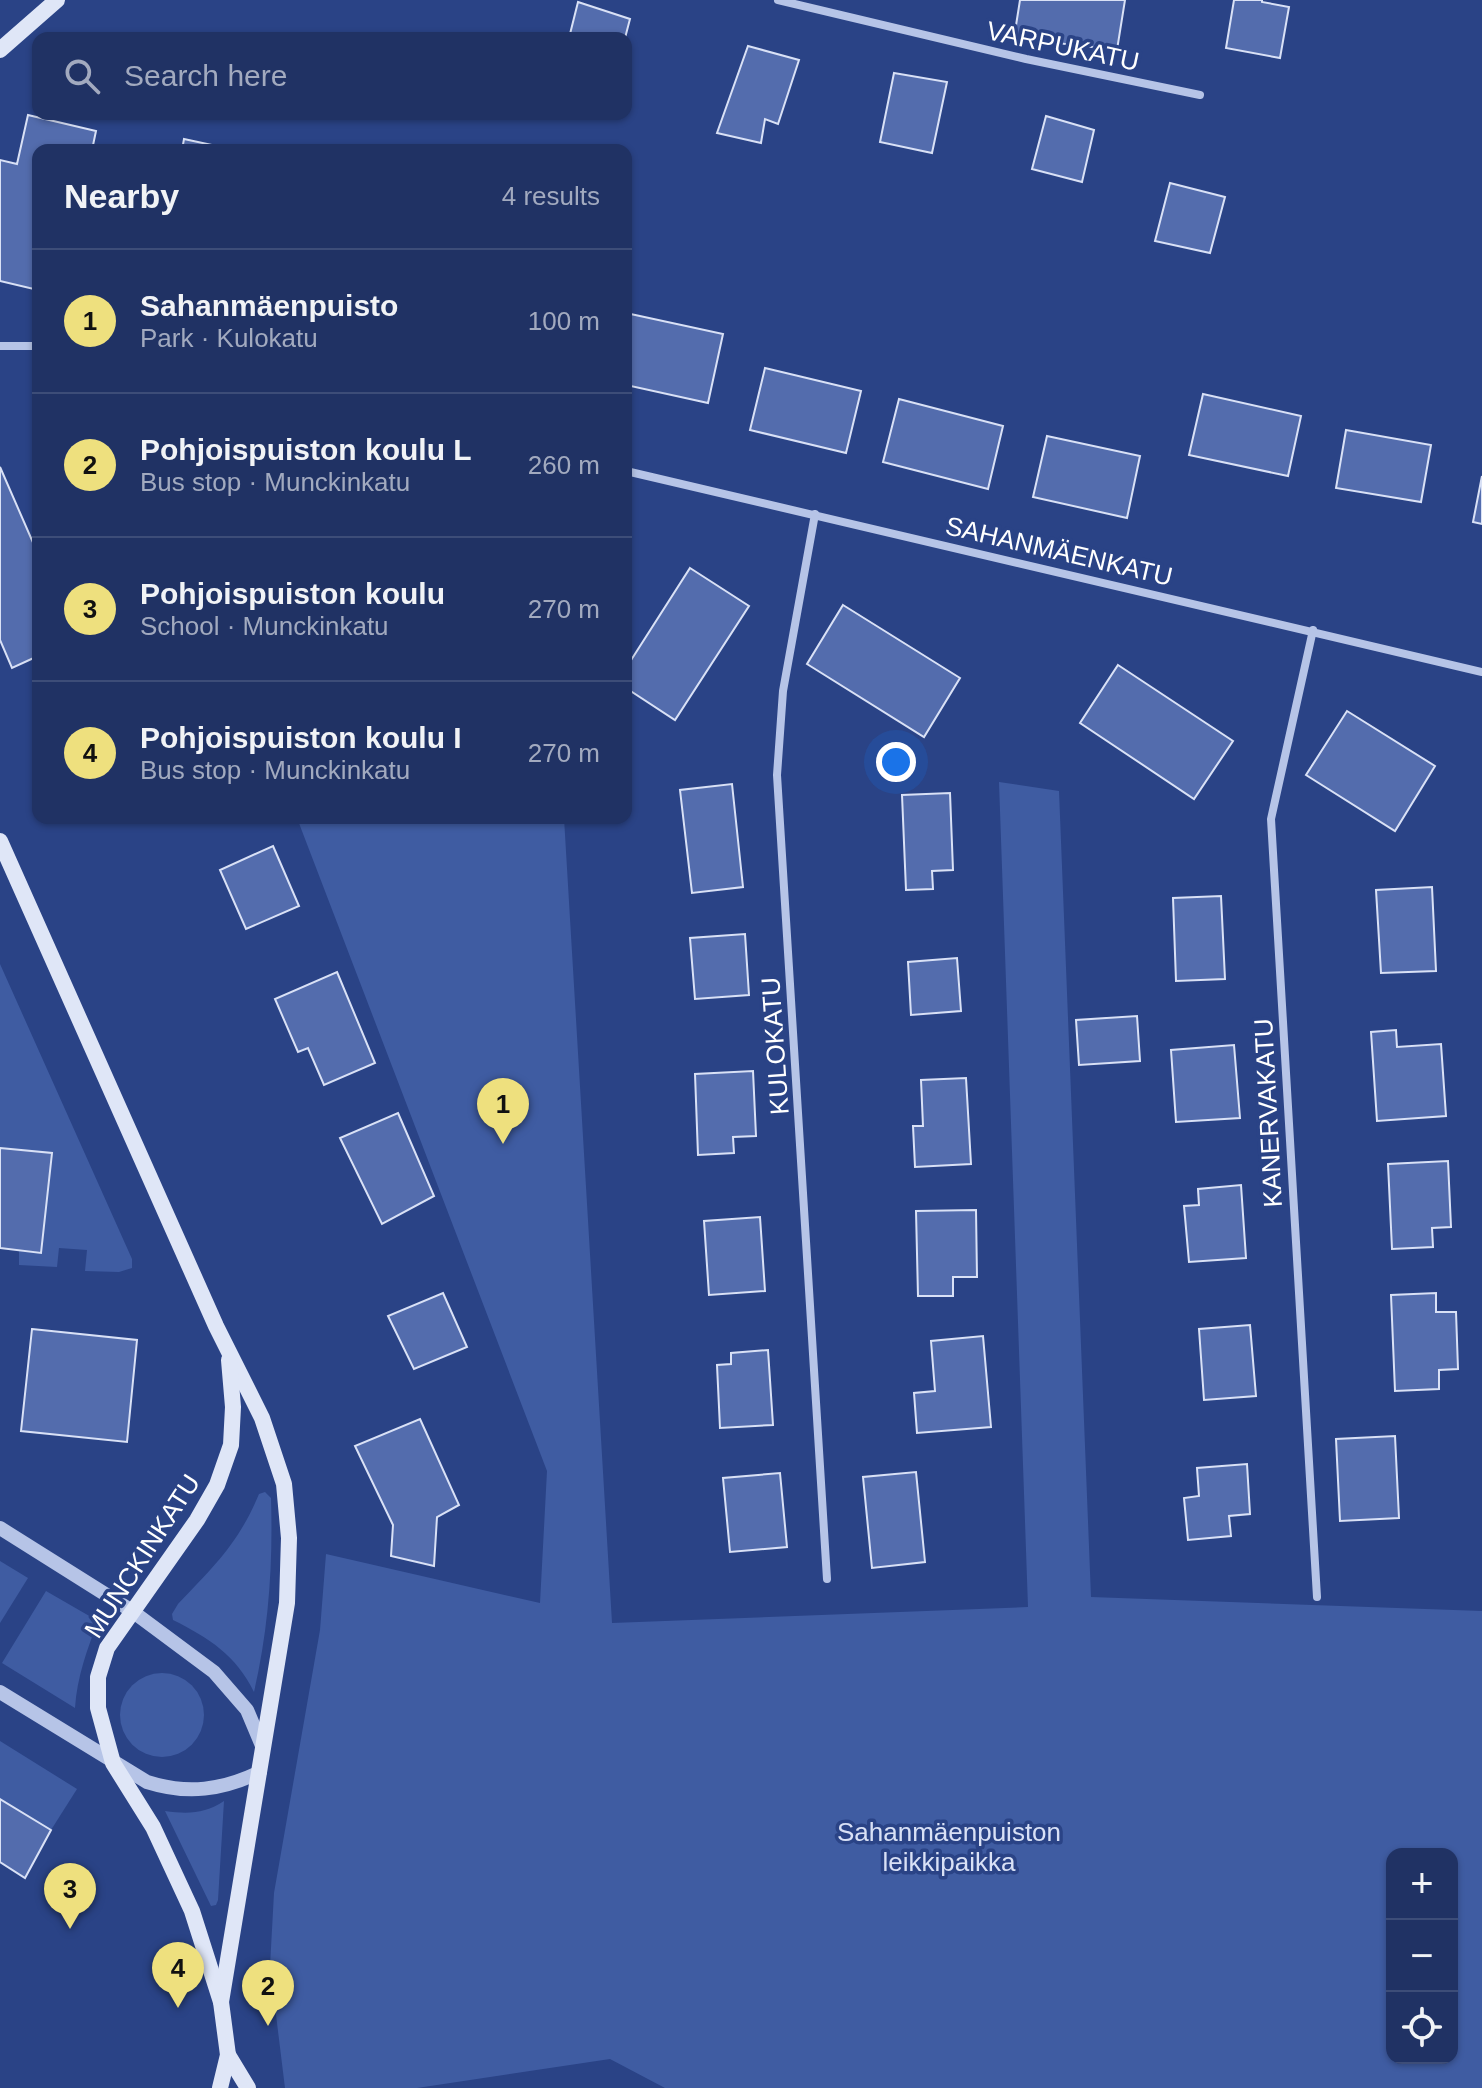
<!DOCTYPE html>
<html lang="en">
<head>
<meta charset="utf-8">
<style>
  body { margin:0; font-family:Helvetica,sans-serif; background:#2d3e6d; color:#f1f3f6 }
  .controls { position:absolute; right:24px; bottom:24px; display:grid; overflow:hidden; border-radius:16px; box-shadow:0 2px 6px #0004 }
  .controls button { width:72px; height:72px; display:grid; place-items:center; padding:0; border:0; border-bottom:2px solid #3d4d78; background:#203264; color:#f1f3f6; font:40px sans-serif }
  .you { position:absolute; left:896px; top:762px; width:28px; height:28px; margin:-20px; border:6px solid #fff; border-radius:50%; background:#1a73e8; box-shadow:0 0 0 12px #1a73e833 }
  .badge { display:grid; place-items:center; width:52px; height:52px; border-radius:50%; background:#eee07e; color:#111; font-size:26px; font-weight:700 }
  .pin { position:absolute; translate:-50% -66px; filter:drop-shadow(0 2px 4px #0008) }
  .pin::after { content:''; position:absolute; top:42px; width:28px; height:24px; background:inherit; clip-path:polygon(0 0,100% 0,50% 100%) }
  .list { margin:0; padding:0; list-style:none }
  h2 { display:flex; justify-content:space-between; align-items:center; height:104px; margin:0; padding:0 32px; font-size:34px }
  h2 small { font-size:26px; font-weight:400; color:#a2aabf }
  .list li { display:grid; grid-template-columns:52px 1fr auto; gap:24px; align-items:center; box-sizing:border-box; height:144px; padding:0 32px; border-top:2px solid #3d4d78 }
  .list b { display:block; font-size:30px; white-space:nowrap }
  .list p { margin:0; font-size:26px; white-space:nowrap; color:#a2aabf }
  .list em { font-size:26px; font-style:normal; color:#a2aabf }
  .icon { flex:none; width:44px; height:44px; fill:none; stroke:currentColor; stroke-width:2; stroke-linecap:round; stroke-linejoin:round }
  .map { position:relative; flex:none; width:1482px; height:2088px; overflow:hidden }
  .search { position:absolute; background:#203264; box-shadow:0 2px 6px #0004; left:32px; top:32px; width:600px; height:88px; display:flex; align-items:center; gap:20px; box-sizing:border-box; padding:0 28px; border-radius:16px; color:#a2aabf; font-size:30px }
  .panel { position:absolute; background:#203264; box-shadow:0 2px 6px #0004; left:32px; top:144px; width:600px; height:680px; border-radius:16px }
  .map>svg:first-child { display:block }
</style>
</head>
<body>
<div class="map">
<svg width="1482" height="2088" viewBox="0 0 1482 2088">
  <rect width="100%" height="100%" fill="#2a4386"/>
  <g fill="#3f5ca2" fill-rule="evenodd">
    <path d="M 999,782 L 1059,791 L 1091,1597 L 1482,1611 L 1482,2088 L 665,2088 L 610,2059 L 417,2088 L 285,2088 L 270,1966 L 274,1893 L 320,1630 L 326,1554 L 540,1603 L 547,1471 L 297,818 L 564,818 L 612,1623 L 1028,1607 ZM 1392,1854 L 1452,1854 L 1452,2058 L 1392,2058 Z"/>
    <path d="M 0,964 L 132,1259 L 132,1268 L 119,1272 L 85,1271 L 87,1250 L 59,1248 L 57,1267 L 19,1265 L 19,1251 L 41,1253 L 51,1153 L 0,1148 Z"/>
    <path d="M 265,1492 L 271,1498 C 273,1564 269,1627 254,1692 C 236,1655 209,1638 173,1620 L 172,1614 L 178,1604 C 215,1565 238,1544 259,1494 Z"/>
    <path d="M 0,1561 L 28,1578 L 0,1623 Z"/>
    <path d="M 46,1591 L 98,1621 C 87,1650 77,1677 75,1708 L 2,1663 Z"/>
    <circle cx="162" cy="1715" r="42"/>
    <path d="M 0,1741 L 77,1789 L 51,1830 L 0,1799 Z"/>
    <path d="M 224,1801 L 218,1900 L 216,1905 L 211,1906 L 165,1811 C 187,1814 205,1814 224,1801 Z"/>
  </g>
  <g fill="#536cad" stroke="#d9e1f6" stroke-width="2">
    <path d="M 1020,0 L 1125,0 L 1117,50 L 1014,38 Z"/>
    <path d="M 1234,0 L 1262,0 L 1262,2 L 1289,7 L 1280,58 L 1226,48 Z"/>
    <path d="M 578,2 L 630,19 L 625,38 L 569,38 Z"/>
    <path d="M 748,46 L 799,60 L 778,124 L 765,119 L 761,143 L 717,133 Z"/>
    <path d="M 894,73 L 947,82 L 932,153 L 880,142 Z"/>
    <path d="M 28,115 L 96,131 L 92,150 L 38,150 L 38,290 L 0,281 L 0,160 L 17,164 Z"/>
    <path d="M 1046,116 L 1094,130 L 1082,182 L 1032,169 Z"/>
    <path d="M 184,139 L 235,150 L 182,150 Z"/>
    <path d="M 1170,183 L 1225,197 L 1210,253 L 1155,241 Z"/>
    <path d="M 626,313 L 723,334 L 708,403 L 626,385 Z"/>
    <path d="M 765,368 L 861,391 L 846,453 L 750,430 Z"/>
    <path d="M 1203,394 L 1301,416 L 1288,476 L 1189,455 Z"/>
    <path d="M 899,399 L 1003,426 L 988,489 L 883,462 Z"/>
    <path d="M 1346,430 L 1431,445 L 1421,502 L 1336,488 Z"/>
    <path d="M 1047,436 L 1140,456 L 1127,518 L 1033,497 Z"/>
    <path d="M 0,467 L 38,554 L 38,656 L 12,668 L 0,640 Z"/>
    <path d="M 1482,476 L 1482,524 L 1473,522 Z"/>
    <path d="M 690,568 L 749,606 L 675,720 L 626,688 L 626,668 Z"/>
    <path d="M 843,605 L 960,678 L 924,737 L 807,664 Z"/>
    <path d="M 1118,665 L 1233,741 L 1194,799 L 1080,723 Z"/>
    <path d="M 1347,711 L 1435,766 L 1395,831 L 1306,775 Z"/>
    <path d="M 732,784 L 743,887 L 692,893 L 680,790 Z"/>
    <path d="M 950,793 L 953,870 L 932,871 L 933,889 L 906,890 L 902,795 Z"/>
    <path d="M 273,846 L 299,906 L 246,929 L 220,870 Z"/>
    <path d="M 1432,887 L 1436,971 L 1381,973 L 1376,890 Z"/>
    <path d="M 1221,896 L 1225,979 L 1176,981 L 1173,898 Z"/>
    <path d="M 745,934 L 749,995 L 695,999 L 690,938 Z"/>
    <path d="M 957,958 L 961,1011 L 911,1015 L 908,962 Z"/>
    <path d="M 337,972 L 375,1063 L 324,1085 L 308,1048 L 298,1052 L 275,999 Z"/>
    <path d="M 1137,1016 L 1140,1061 L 1079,1065 L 1076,1020 Z"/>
    <path d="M 1396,1030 L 1397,1047 L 1441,1044 L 1446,1116 L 1377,1121 L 1371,1032 Z"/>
    <path d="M 1234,1045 L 1240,1118 L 1176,1122 L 1171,1050 Z"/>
    <path d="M 753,1071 L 756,1136 L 733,1137 L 734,1153 L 698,1155 L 695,1074 Z"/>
    <path d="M 966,1078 L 971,1164 L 915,1167 L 913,1126 L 923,1126 L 921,1080 Z"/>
    <path d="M 398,1113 L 434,1196 L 382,1224 L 340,1138 Z"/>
    <path d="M 0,1148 L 52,1153 L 41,1253 L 0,1248 Z"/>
    <path d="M 1448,1161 L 1451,1227 L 1432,1228 L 1433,1247 L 1392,1249 L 1388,1164 Z"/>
    <path d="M 1241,1185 L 1246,1258 L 1189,1262 L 1184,1206 L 1199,1205 L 1198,1189 Z"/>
    <path d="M 976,1210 L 977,1277 L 953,1277 L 953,1296 L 918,1296 L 916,1211 Z"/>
    <path d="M 760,1217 L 765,1291 L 709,1295 L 704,1221 Z"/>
    <path d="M 443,1293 L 467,1347 L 414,1369 L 388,1316 Z"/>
    <path d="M 1436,1293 L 1436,1312 L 1456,1312 L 1458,1369 L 1439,1370 L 1439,1389 L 1395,1391 L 1391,1295 Z"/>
    <path d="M 1250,1325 L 1256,1396 L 1204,1400 L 1199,1329 Z"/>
    <path d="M 32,1329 L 137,1340 L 127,1442 L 21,1431 Z"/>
    <path d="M 983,1336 L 991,1427 L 917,1433 L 914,1393 L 935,1391 L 931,1341 Z"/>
    <path d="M 768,1350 L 773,1425 L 720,1428 L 717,1365 L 731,1364 L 731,1353 Z"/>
    <path d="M 420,1419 L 459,1505 L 437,1517 L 434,1566 L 391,1556 L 393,1525 L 355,1446 Z"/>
    <path d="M 1395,1436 L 1399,1518 L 1340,1521 L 1336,1439 Z"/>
    <path d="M 1247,1464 L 1250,1514 L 1229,1516 L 1231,1536 L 1188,1540 L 1184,1498 L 1199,1496 L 1197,1468 Z"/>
    <path d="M 916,1472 L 925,1562 L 872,1568 L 863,1477 Z"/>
    <path d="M 780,1473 L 787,1547 L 730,1552 L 723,1478 Z"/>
    <path d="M 0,1799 L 51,1830 L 25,1878 L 0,1862 Z"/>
  </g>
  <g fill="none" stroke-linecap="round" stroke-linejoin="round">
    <g stroke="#b6c4e7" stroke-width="8">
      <path d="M 778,0 L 1026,59 L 1200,95"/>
      <path d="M 0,346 L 38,346"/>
      <path d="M 626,471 L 1482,672"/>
      <path d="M 815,514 L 783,691 L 777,775 L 827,1579"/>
      <path d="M 1313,630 L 1271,819 L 1317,1597"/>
    </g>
    <g stroke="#b6c4e7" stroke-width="14">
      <path d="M 0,1528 L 132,1611 L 214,1672 L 247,1710 L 263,1748"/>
      <path d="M 0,1692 L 147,1782 C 188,1795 222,1790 260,1772"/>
    </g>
    <g stroke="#dfe6f7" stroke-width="16">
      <path d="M 0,50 L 57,0"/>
      <path d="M 0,841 L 216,1326 L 262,1418 L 284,1484 L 289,1538 L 287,1603 L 221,2002"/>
      <path d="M 228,2055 L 248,2088"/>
      <path d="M 220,2088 L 228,2055 L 221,2002 L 192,1911 L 153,1827 L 113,1763 L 98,1708 L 98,1677 L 107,1648 L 197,1520 L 217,1485 L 231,1445 L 233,1407 L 229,1360"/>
    </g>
  </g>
  <g text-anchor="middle" stroke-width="7" stroke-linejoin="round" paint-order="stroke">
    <g font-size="26" fill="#fff" stroke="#2a4386">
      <text transform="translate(1063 46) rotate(12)" y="9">VARPUKATU</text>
      <text transform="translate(1059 551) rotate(13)" y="9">SAHANMÄENKATU</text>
      <text transform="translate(775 1046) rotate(-94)" y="9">KULOKATU</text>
      <text transform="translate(1268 1113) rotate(-93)" y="9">KANERVAKATU</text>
      <text transform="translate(142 1556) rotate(-57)" y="9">MUNCKINKATU</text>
    </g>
    <g font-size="26" fill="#d9e1f6" stroke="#2a4386">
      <text x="949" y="1841">Sahanmäenpuiston<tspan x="949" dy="30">leikkipaikka</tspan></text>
    </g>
  </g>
</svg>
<div class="controls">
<button>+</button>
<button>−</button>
<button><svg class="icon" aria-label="locate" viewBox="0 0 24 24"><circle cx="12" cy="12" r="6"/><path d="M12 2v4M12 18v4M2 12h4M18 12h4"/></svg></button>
</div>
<div class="you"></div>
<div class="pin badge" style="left:503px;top:1144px">1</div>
<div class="pin badge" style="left:268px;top:2026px">2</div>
<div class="pin badge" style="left:70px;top:1929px">3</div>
<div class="pin badge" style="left:178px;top:2008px">4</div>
<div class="search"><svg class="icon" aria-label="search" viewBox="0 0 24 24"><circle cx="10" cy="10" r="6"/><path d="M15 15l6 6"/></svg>Search here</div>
<section class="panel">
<h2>Nearby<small>4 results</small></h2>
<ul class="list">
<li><span class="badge">1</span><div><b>Sahanmäenpuisto</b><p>Park · Kulokatu</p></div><em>100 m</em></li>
<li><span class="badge">2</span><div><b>Pohjoispuiston koulu L</b><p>Bus stop · Munckinkatu</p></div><em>260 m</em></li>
<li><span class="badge">3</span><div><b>Pohjoispuiston koulu</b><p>School · Munckinkatu</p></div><em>270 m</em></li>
<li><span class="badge">4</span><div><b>Pohjoispuiston koulu I</b><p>Bus stop · Munckinkatu</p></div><em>270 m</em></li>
</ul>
</section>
</div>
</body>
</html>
